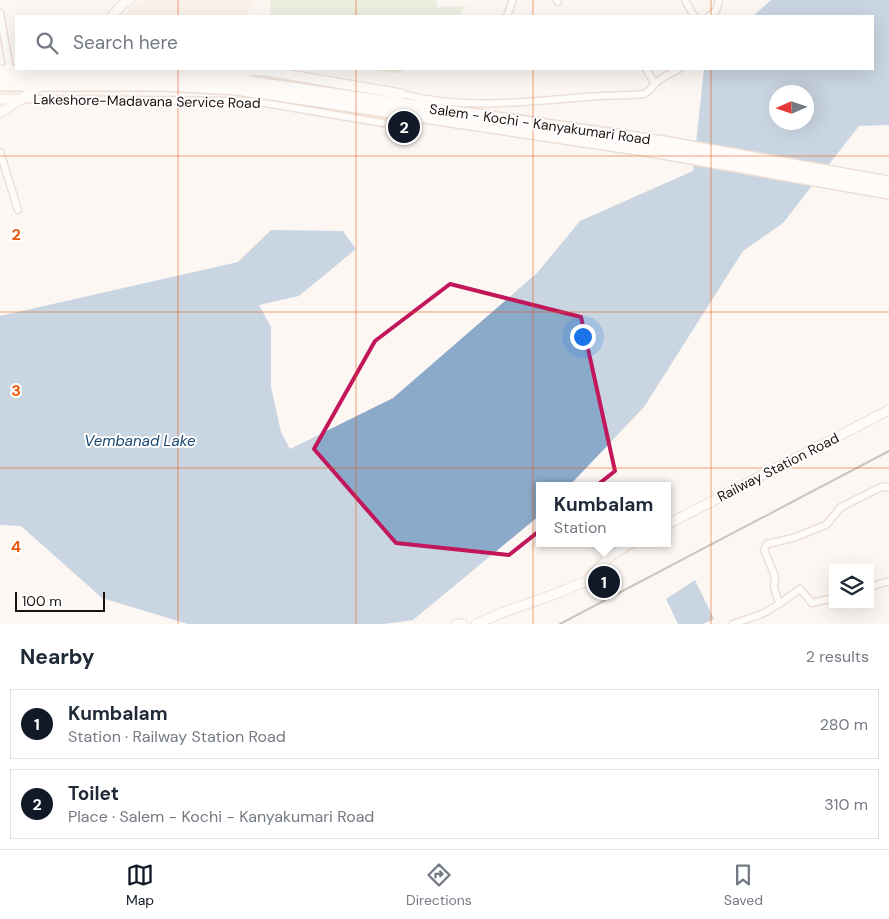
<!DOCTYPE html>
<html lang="en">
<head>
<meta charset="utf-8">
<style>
  body { margin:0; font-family:"DM Sans",sans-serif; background:#f2f2f3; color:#1f2937 }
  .controls { position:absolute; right:15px; bottom:15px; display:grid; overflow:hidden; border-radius:0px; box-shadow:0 5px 20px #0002 }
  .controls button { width:45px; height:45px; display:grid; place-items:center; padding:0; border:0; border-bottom:1px solid #e0e1e3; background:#fff; color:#1f2937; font:25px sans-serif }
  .compass { position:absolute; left:769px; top:85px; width:45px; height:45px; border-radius:50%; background:#fff; box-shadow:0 5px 20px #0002; rotate:267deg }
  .scale { position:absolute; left:15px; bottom:12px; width:90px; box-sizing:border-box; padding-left:5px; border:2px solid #1c120d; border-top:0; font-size:14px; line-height:18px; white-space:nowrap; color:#1c120d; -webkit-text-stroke:4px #fff; paint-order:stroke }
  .you { position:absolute; left:582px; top:336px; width:18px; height:18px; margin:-12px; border:4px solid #fff; border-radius:50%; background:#1a73e8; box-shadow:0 0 0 8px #1a73e833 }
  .badge { display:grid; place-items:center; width:32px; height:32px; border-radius:50%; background:#111827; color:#fff; font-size:16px; font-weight:700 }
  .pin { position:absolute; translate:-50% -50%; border:2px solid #fff; box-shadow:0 1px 5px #0006 }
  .popup { position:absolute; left:536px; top:482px; width:135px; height:65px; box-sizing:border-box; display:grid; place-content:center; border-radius:0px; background:#fff; filter:drop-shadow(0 1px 4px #0005); font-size:16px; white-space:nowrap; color:#747a83 }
  .popup b { font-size:19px; color:#1f2937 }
  .popup::after { content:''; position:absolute; left:50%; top:100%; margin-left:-10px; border:10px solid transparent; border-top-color:#fff }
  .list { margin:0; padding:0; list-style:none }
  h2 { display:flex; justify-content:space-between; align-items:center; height:65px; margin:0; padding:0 20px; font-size:21px }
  h2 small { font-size:16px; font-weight:400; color:#747a83 }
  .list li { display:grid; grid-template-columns:32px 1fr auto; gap:15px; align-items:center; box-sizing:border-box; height:70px; margin:0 10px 10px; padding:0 10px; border:1px solid #e0e1e3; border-radius:0px }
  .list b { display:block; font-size:19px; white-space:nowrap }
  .list p { margin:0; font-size:16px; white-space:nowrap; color:#747a83 }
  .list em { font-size:16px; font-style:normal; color:#747a83 }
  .icon { flex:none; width:28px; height:28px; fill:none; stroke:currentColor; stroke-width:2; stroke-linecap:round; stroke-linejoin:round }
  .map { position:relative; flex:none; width:889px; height:624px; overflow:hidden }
  .search { position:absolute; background:#fff; box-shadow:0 5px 20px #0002; left:15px; right:15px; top:15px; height:55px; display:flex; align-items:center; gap:12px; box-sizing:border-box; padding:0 18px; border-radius:0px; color:#747a83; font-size:19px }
  .sheet { height:225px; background:#fff }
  nav { display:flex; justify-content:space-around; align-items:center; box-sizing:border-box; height:70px; border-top:1px solid #e0e1e3; background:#fff; font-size:14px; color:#747a83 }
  nav a { display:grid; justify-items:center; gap:2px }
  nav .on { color:#111827 }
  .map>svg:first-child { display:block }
</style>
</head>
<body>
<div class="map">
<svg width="889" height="624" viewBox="0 0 889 624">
  <rect width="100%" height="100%" fill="#fdf7f4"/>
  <path fill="#fbece3" d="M 144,0 L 255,0 L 247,16 L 122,16 L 128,10 Z"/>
  <g fill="#d8e3c6">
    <path d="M 270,0 L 437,0 L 437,7 L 466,6 L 458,16 L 270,16 Z"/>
    <path d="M 363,69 L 408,69 L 397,73 Z"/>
  </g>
  <g fill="#8baac9" fill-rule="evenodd">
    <path d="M 771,0 L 889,0 L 889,125 L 859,126 L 783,223 L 743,251 L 644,407 L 569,486 L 540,486 L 540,515 L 413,620 L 384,624 L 188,624 L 102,598 L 21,526 L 0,525 L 0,316 L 238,262 L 271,230 L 343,231 L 356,249 L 299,296 L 259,305 L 271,327 L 271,387 L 281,432 L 290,449 L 393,398 L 537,273 L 580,221 L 693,171 L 704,69 L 873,69 L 873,16 L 753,16 ZM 776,92 L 806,92 L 806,122 L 776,122 Z"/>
    <path d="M 695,580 L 714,619 L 703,624 L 678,624 L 666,599 Z"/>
  </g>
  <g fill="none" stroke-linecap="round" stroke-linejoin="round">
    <path stroke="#8baac9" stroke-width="2" d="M 10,65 L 16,65"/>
    <defs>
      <g id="street">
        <path d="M 557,0 L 558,2"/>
        <path d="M 685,0 L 694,16"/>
        <path d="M 0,13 L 10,70"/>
        <path d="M 507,16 L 513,0"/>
        <path d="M 709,16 L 716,11 L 719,0"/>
        <path d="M 646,69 L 655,84"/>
        <path d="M 402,94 C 465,110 523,102 587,97 C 606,95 625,96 644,94 C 650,91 652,87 657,82 C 663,76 672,73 679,69"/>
        <path d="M 23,99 L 253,101 L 383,123"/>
        <path d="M 0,152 L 18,210"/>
        <path d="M 870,587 L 889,581"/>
        <path d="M 779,604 L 800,589 L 812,603 L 833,598"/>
        <path d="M 733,624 L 764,613 L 779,604 L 774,587 L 775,576 L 764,550 L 767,544 L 793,538 L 826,525 L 841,507 L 883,486 L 889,488"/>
      </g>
      <g id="secondary">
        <path d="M 112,16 L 123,4 L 130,0"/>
        <path d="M 0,70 L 267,71 L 402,94"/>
        <path d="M 0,99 L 23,99"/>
        <path d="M 0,113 L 42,85"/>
        <path d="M 668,524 L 889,410"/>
        <path d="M 456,624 L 463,624"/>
        <path d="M 476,624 L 504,612 L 555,594 L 587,581 L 610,556 L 631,543"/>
      </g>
      <g id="highway">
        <path d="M 0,77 L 185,77 L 237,80 L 663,142 L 889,182"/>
        <path d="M 0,85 L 163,85 L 237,89 L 651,151 L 889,193"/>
      </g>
    </defs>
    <use href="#street" stroke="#dcc0b0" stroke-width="9"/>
    <use href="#secondary" stroke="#dcc0b0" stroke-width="11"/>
    <use href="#highway" stroke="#dcc0b0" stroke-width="14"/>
    <use href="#street" stroke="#fff" stroke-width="6"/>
    <use href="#secondary" stroke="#fff" stroke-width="9"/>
    <use href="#highway" stroke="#fff" stroke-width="11"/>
    <path stroke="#8d8581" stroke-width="2" d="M 560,624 L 889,451"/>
  </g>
  <path d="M0 0H889V624H0ZM 450,284 L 581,317 L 615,471 L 509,555 L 396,543 L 314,449 L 375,341 Z" fill="#fdf7f4" fill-opacity=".55" fill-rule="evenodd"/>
  <path fill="none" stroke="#c2185b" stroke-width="4" stroke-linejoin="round" d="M 450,284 L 581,317 L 615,471 L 509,555 L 396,543 L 314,449 L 375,341 Z"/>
  <path fill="none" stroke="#e8590c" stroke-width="1" stroke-opacity="0.55" d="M 178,0 L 178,16M 356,0 L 356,16M 533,0 L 533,16M 711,0 L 711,16M 178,69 L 178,624M 356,69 L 356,624M 533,69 L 533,624M 711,69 L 711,624M 0,156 L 889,156M 0,312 L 889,312M 0,468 L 889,468"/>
  <g text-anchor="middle" stroke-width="4" stroke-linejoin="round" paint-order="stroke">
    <g font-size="14" fill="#1c120d" stroke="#fff">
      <text transform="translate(147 101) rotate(1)" y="5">Lakeshore-Madavana Service Road</text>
      <text transform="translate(540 124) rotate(8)" y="5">Salem - Kochi - Kanyakumari Road</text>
      <text transform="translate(778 467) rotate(-27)" y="5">Railway Station Road</text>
    </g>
    <g font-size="15" font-style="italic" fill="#174770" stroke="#fff">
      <text x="140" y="446">Vembanad Lake</text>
    </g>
  </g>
  <g font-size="16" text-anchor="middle" font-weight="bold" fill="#e8590c" stroke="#fff" stroke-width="4" stroke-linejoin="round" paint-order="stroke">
    <text x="16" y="240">2</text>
    <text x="16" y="396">3</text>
    <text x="16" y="552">4</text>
  </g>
</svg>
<div class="controls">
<button><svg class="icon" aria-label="layers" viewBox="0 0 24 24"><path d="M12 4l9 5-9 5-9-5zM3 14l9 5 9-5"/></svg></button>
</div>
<svg class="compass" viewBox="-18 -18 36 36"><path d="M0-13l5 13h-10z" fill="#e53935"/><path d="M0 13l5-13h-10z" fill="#747a83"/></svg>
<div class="scale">100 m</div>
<div class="you"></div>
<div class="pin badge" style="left:604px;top:582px">1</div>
<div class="popup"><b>Kumbalam</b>Station</div>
<div class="pin badge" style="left:404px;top:127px">2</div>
<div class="search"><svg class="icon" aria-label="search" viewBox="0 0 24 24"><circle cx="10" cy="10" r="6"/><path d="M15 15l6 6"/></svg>Search here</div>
</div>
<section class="sheet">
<h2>Nearby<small>2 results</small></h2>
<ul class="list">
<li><span class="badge">1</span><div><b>Kumbalam</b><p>Station · Railway Station Road</p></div><em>280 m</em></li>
<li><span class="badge">2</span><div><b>Toilet</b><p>Place · Salem - Kochi - Kanyakumari Road</p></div><em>310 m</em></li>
</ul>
</section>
<nav>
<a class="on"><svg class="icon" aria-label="map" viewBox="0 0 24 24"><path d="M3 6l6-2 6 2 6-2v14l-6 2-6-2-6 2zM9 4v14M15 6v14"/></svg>Map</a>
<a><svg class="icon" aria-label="directions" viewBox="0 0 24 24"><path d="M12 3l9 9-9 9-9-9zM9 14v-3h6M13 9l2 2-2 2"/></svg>Directions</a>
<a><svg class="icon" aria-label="saved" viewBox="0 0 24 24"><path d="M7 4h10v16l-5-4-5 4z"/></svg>Saved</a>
</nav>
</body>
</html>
